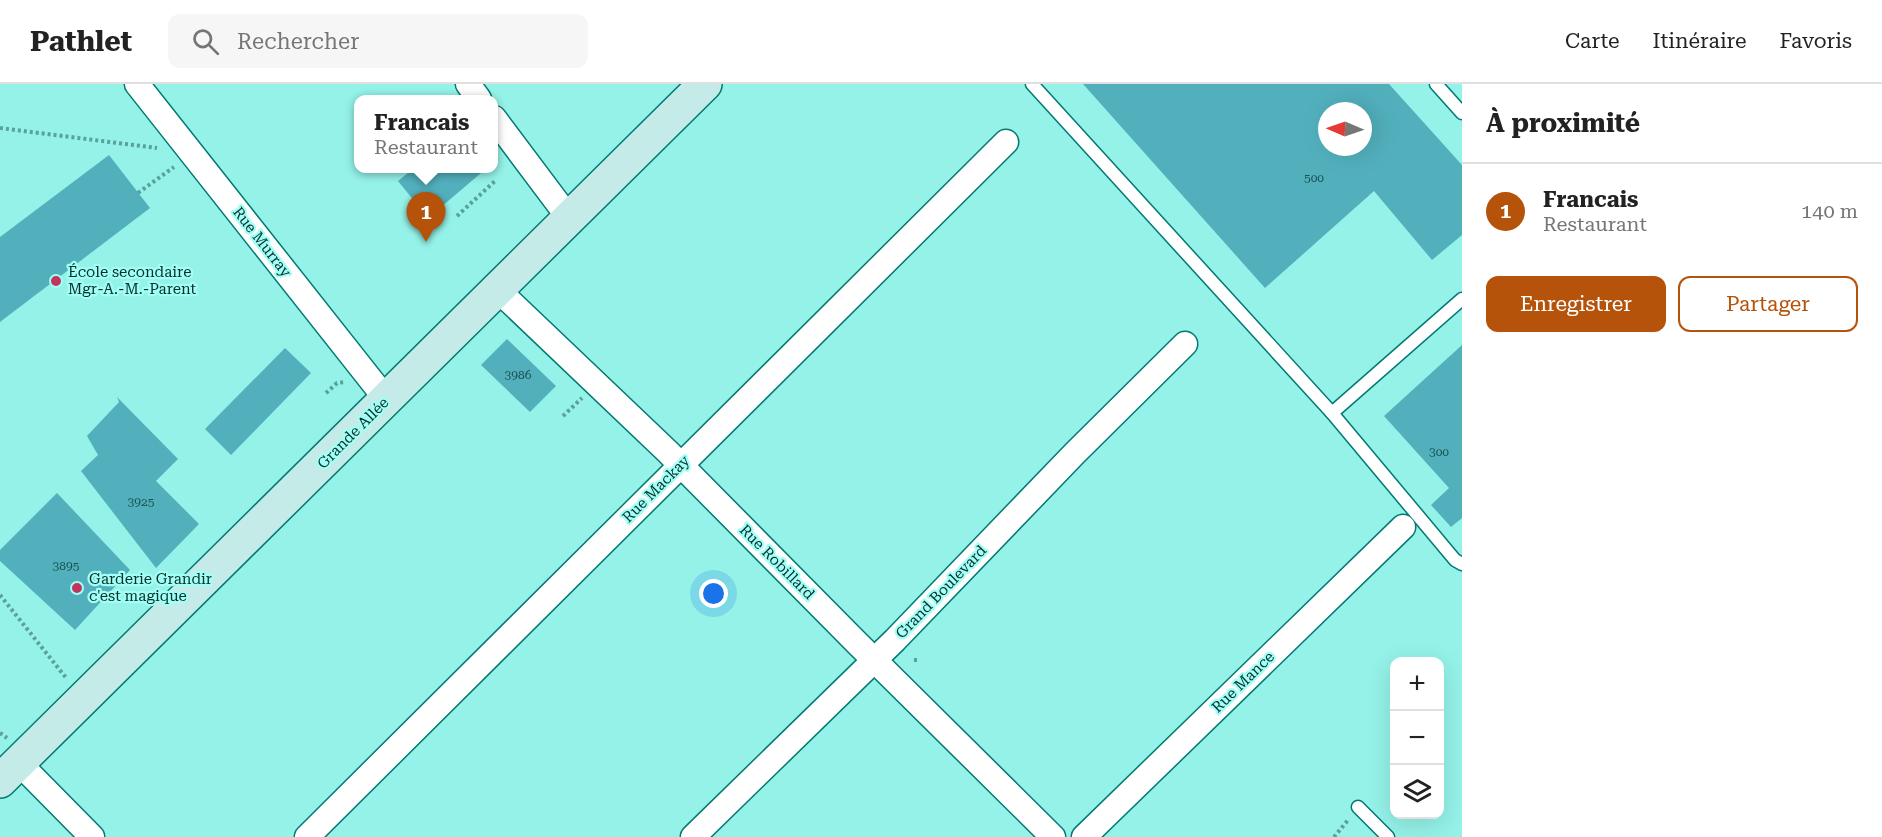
<!DOCTYPE html>
<html lang="fr">
<head>
<meta charset="utf-8">
<style>
  body { margin:0; font-family:"Roboto Serif",serif; background:#f6f6f6; color:#222 }
  .controls { position:absolute; right:18px; bottom:18px; display:grid; overflow:hidden; border-radius:12px; box-shadow:0 6px 24px #0002 }
  .controls button { width:54px; height:54px; display:grid; place-items:center; padding:0; border:0; border-bottom:2px solid #e0e0e0; background:#fff; color:#222; font:30px sans-serif }
  .compass { position:absolute; left:1318px; top:18px; width:54px; height:54px; border-radius:50%; background:#fff; box-shadow:0 6px 24px #0002; rotate:272deg }
  .you { position:absolute; left:714px; top:510px; width:21px; height:21px; margin:-15px; border:4px solid #fff; border-radius:50%; background:#1a73e8; box-shadow:0 0 0 9px #1a73e833 }
  .badge { display:grid; place-items:center; width:39px; height:39px; border-radius:50%; background:#b45309; color:#fff; font-size:20px; font-weight:700 }
  .pin { position:absolute; translate:-50% -50px; filter:drop-shadow(0 2px 3px #0008) }
  .pin::after { content:''; position:absolute; top:32px; width:21px; height:18px; background:inherit; clip-path:polygon(0 0,100% 0,50% 100%) }
  .popup { position:absolute; left:354px; top:11px; width:144px; height:78px; box-sizing:border-box; display:grid; place-content:center; border-radius:12px; background:#fff; filter:drop-shadow(0 2px 4px #0005); font-size:20px; white-space:nowrap; color:#767676 }
  .popup b { font-size:22px; color:#222 }
  .popup::after { content:''; position:absolute; left:50%; top:100%; margin-left:-12px; border:12px solid transparent; border-top-color:#fff }
  .list { margin:0; padding:0; list-style:none }
  h2 { display:flex; justify-content:space-between; align-items:center; height:78px; margin:0; padding:0 24px; font-size:26px }
  h2 small { font-size:20px; font-weight:400; color:#767676 }
  .list li { display:grid; grid-template-columns:39px 1fr auto; gap:18px; align-items:center; box-sizing:border-box; height:96px; padding:0 24px; border-top:2px solid #e0e0e0 }
  .list b { display:block; font-size:22px; white-space:nowrap }
  .list p { margin:0; font-size:20px; white-space:nowrap; color:#767676 }
  .list em { font-size:20px; font-style:normal; color:#767676 }
  .actions { display:flex; gap:12px; padding:18px 24px }
  .actions a { flex:1; padding:14px 0; border:2px solid #b45309; border-radius:12px; text-align:center; font-size:21px; color:#b45309 }
  .actions .main { background:#b45309; color:#fff }
  .icon { flex:none; width:33px; height:33px; fill:none; stroke:currentColor; stroke-width:2; stroke-linecap:round; stroke-linejoin:round }
  .map { position:relative; flex:none; width:1462px; height:753px; overflow:hidden }
  header { display:flex; align-items:center; gap:36px; box-sizing:border-box; height:84px; padding:0 30px; background:#fff; border-bottom:2px solid #e0e0e0 }
  header strong { font-size:28px }
  nav { display:flex; gap:33px; margin-inline-start:auto; font-size:21px }
  .search { width:420px; height:54px; background:#f6f6f6; display:flex; align-items:center; gap:15px; box-sizing:border-box; padding:0 21px; border-radius:12px; color:#767676; font-size:22px }
  main { display:flex }
  aside { flex:1; background:#fff }
  .map>svg:first-child { display:block }
</style>
</head>
<body>
<header>
<strong>Pathlet</strong>
<div class="search"><svg class="icon" aria-label="search" viewBox="0 0 24 24"><circle cx="10" cy="10" r="6"/><path d="M15 15l6 6"/></svg>Rechercher</div>
<nav><a>Carte</a><a>Itinéraire</a><a>Favoris</a></nav>
</header>
<main>
<div class="map">
<svg width="1462" height="753" viewBox="0 0 1462 753">
  <rect width="100%" height="100%" fill="#94f2e8"/>
  <g fill="#52b0bd" fill-rule="evenodd">
    <path d="M 1083,0 L 1389,0 L 1462,81 L 1462,151 L 1432,176 L 1374,107 L 1265,204 ZM 1327,27 L 1363,27 L 1363,63 L 1327,63 Z"/>
    <path d="M 109,71 L 150,124 L 0,238 L 0,153 Z"/>
    <path d="M 414,84 L 487,84 L 428,134 L 398,97 Z"/>
    <path d="M 507,255 L 556,302 L 530,328 L 481,281 Z"/>
    <path d="M 1462,261 L 1462,434 L 1451,443 L 1431,421 L 1449,404 L 1384,332 Z"/>
    <path d="M 285,264 L 311,289 L 231,371 L 205,345 Z"/>
    <path d="M 117,313 L 178,375 L 156,397 L 199,440 L 156,484 L 81,387 L 98,371 L 87,352 L 119,318 Z"/>
    <path d="M 57,409 L 130,486 L 75,546 L 0,477 L 0,466 Z"/>
  </g>
  <g fill="none" stroke-linecap="round" stroke-linejoin="round">
    <defs>
      <g id="lane">
        <path d="M 1032,0 L 1332,329 L 1455,476 L 1462,480"/>
        <path d="M 1436,0 L 1462,29"/>
        <path d="M 1332,329 L 1462,215"/>
        <path d="M 1358,723 L 1388,753"/>
      </g>
      <g id="street">
        <path d="M 137,0 L 386,315"/>
        <path d="M 468,0 L 479,15"/>
        <path d="M 494,34 L 569,134"/>
        <path d="M 498,206 L 668,368 L 857,559 L 1053,753"/>
        <path d="M 19,679 L 92,753"/>
        <path d="M 307,753 L 1006,58"/>
        <path d="M 693,753 L 895,556 L 1075,369 L 1185,260"/>
        <path d="M 1084,753 L 1403,443"/>
      </g>
      <path id="secondary" d="M 0,697 L 705,0"/>
    </defs>
    <use href="#lane" stroke="#027972" stroke-width="15"/>
    <use href="#street" stroke="#027972" stroke-width="27"/>
    <use href="#secondary" stroke="#027972" stroke-width="36"/>
    <g stroke="#59a19a" stroke-width="4" stroke-dasharray="3 3" stroke-linecap="butt">
      <path d="M 0,44 L 157,64"/>
      <path d="M 138,109 L 174,83"/>
      <path d="M 457,132 L 495,97"/>
      <path d="M 326,309 L 337,299 L 345,298"/>
      <path d="M 563,332 L 582,314"/>
      <path d="M 0,511 L 67,595"/>
      <path d="M 914,576 L 919,576"/>
      <path d="M 0,649 L 7,654"/>
      <path d="M 1334,753 L 1348,736"/>
    </g>
    <use href="#lane" stroke="#fff" stroke-width="12"/>
    <use href="#street" stroke="#fff" stroke-width="24"/>
    <use href="#secondary" stroke="#c4ebe8" stroke-width="33"/>
  </g>
  <g fill="#c2335e" stroke="#a2fff5" stroke-width="2">
    <circle cx="56" cy="197" r="6"/>
    <circle cx="77" cy="504" r="6"/>
  </g>
  <g text-anchor="middle" stroke-width="4.5" stroke-linejoin="round" paint-order="stroke">
    <g font-size="12" fill="#1a5152">
      <text x="1314" y="98">500</text>
      <text x="518" y="295">3986</text>
      <text x="1439" y="372">300</text>
      <text x="141" y="422">3925</text>
      <text x="66" y="486">3895</text>
    </g>
    <g font-size="15" fill="#07312e" stroke="#a2fff5">
      <text transform="translate(262 158) rotate(52)" y="5">Rue Murray</text>
      <text transform="translate(353 349) rotate(-45)" y="5">Grande Allée</text>
      <text transform="translate(656 405) rotate(-45)" y="5">Rue Mackay</text>
      <text transform="translate(777 478) rotate(45)" y="5">Rue Robillard</text>
      <text transform="translate(941 508) rotate(-46)" y="5">Grand Boulevard</text>
      <text transform="translate(1243 598) rotate(-44)" y="5">Rue Mance</text>
    </g>
    <g font-size="15" fill="#07312e" stroke="#a2fff5" text-anchor="start">
      <text x="68" y="193">École secondaire<tspan x="68" dy="17">Mgr-A.-M.-Parent</tspan></text>
      <text x="89" y="500">Garderie Grandir<tspan x="89" dy="17">c'est magique</tspan></text>
    </g>
  </g>
</svg>
<div class="controls">
<button>+</button>
<button>−</button>
<button><svg class="icon" aria-label="layers" viewBox="0 0 24 24"><path d="M12 4l9 5-9 5-9-5zM3 14l9 5 9-5"/></svg></button>
</div>
<svg class="compass" viewBox="-18 -18 36 36"><path d="M0-13l5 13h-10z" fill="#e53935"/><path d="M0 13l5-13h-10z" fill="#767676"/></svg>
<div class="you"></div>
<div class="pin badge" style="left:426px;top:158px">1</div>
<div class="popup"><b>Francais</b>Restaurant</div>
</div>
<aside>
<h2>À proximité<small></small></h2>
<ul class="list">
<li><span class="badge">1</span><div><b>Francais</b><p>Restaurant</p></div><em>140 m</em></li>
</ul>
<div class="actions"><a class="main">Enregistrer</a><a>Partager</a></div>
</aside>
</main>
</body>
</html>
